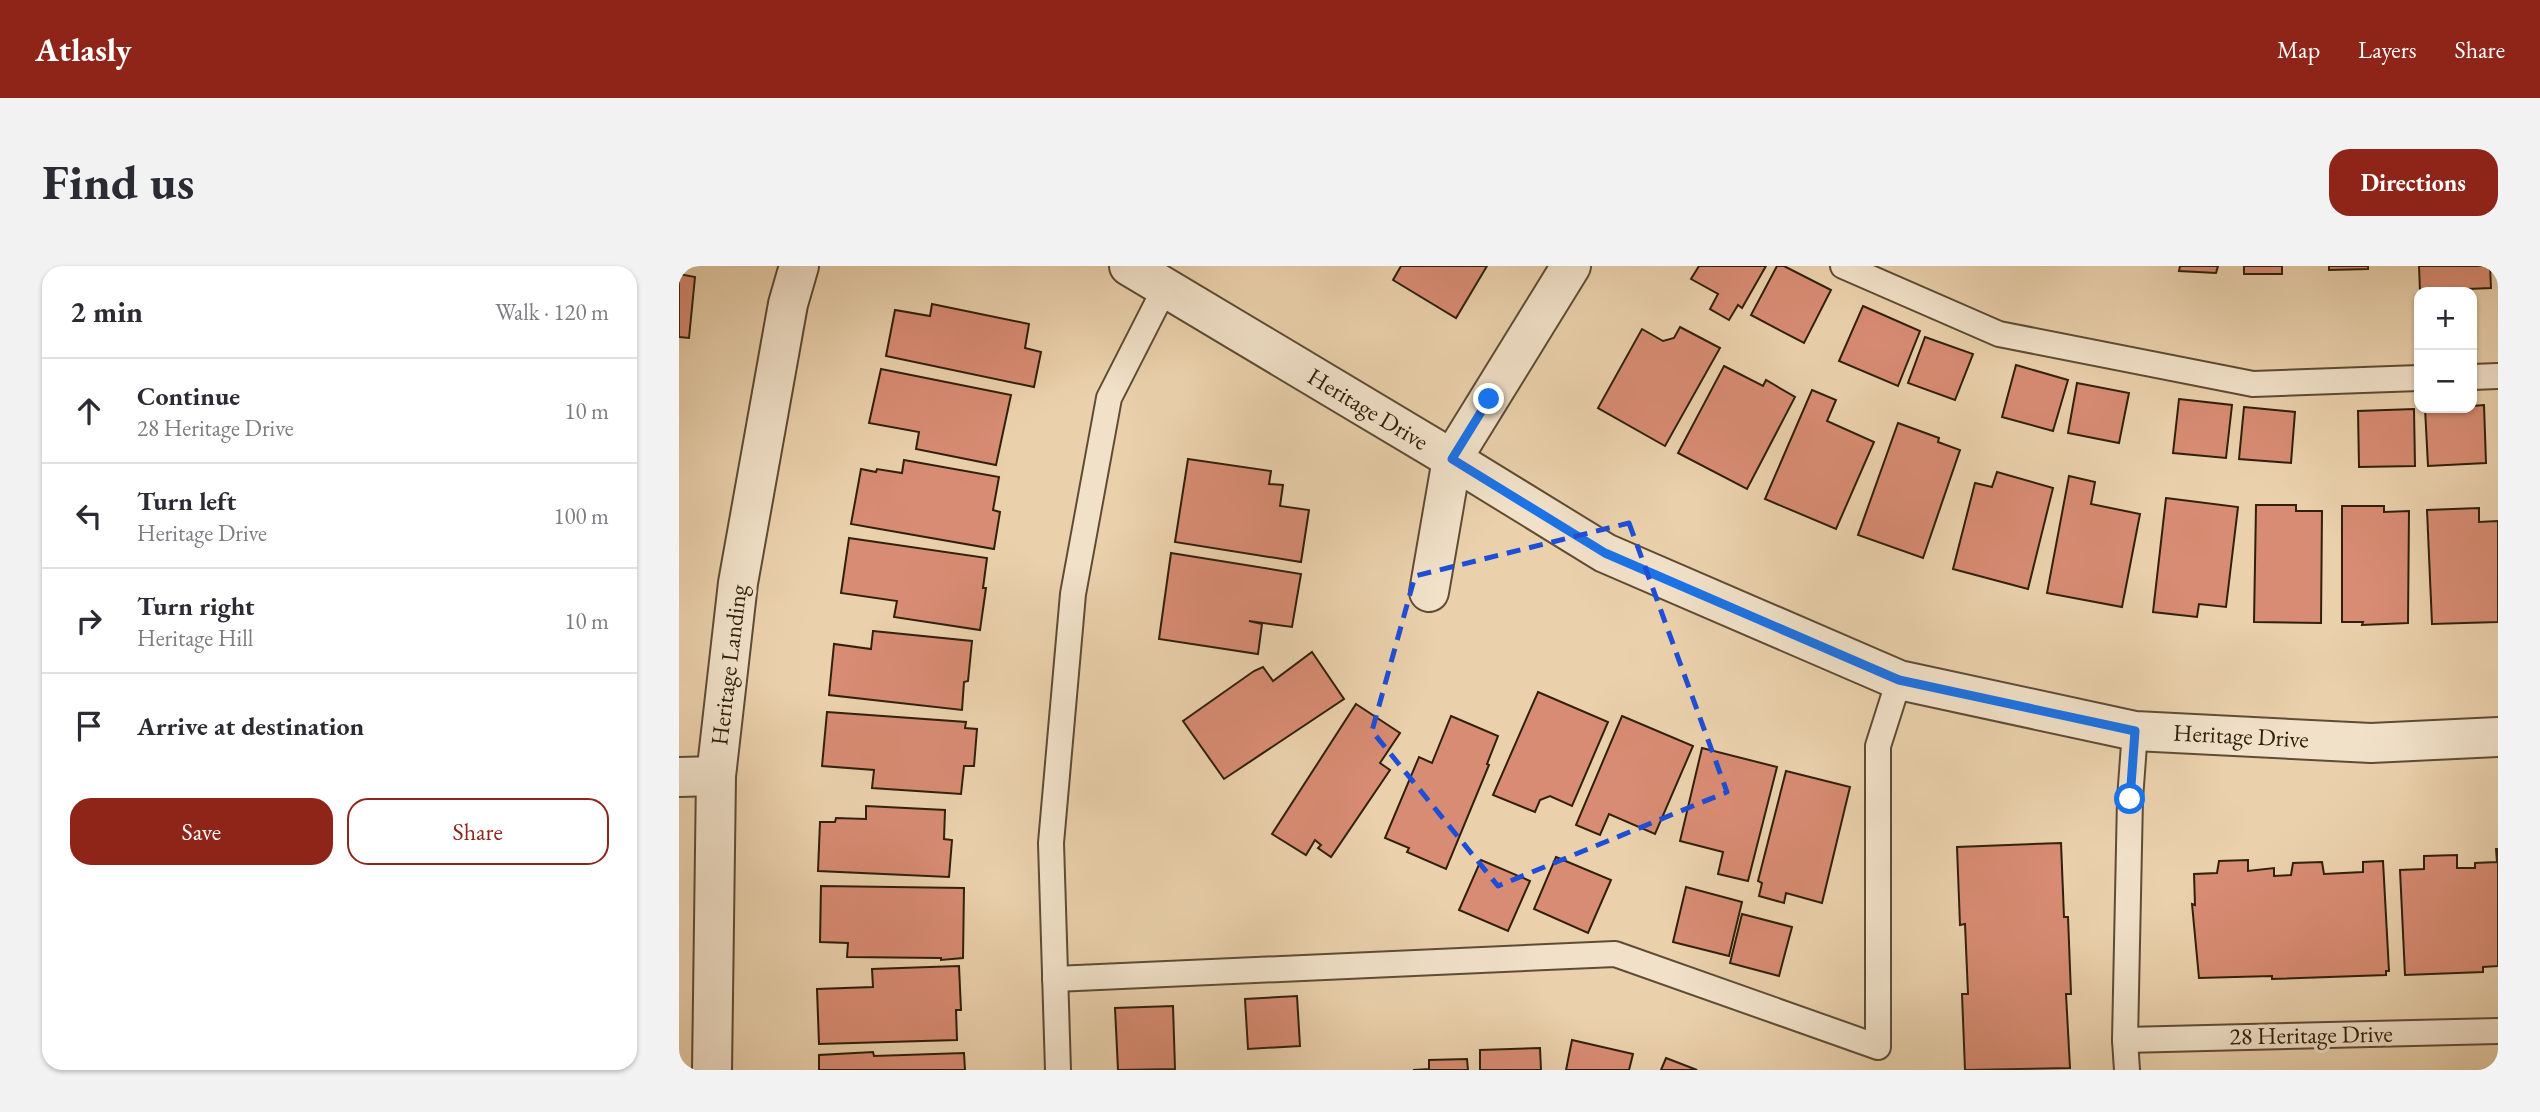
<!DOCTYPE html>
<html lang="en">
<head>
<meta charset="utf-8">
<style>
  body { margin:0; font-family:"EB Garamond",serif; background:#f2f2f3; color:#2b2b33 }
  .controls { position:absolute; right:21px; top:21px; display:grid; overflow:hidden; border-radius:14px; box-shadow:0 2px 5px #0004 }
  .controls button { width:63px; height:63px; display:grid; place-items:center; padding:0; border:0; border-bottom:2px solid #e1e1e2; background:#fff; color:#2b2b33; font:35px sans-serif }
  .stop { position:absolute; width:21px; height:21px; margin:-16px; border:5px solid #1a73e8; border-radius:50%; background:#fff }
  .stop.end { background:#1a73e8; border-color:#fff; box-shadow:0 2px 7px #0008 }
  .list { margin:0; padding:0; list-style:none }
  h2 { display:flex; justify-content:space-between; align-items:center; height:91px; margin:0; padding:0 28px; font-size:30px }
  h2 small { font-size:23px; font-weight:400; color:#7c7c81 }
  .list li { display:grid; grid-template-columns:46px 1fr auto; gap:21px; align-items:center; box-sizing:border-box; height:105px; padding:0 28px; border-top:2px solid #e1e1e2 }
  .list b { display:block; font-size:26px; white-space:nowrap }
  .list p { margin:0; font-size:23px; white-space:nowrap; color:#7c7c81 }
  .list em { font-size:23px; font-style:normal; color:#7c7c81 }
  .actions { display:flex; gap:14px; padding:21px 28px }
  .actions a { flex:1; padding:16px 0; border:2px solid #8f2418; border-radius:21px; text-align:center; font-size:24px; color:#8f2418 }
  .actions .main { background:#8f2418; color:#fff }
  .icon { flex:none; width:38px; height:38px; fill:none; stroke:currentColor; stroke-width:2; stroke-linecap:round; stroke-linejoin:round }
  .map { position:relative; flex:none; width:1819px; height:804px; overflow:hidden; border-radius:21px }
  header { display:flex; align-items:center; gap:42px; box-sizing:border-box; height:98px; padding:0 35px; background:#8f2418; color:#fff }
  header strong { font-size:33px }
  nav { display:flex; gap:38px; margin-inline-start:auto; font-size:24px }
  .intro { display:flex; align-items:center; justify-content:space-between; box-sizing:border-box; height:168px; padding:0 42px }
  h1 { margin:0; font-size:49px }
  .button { padding:18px 32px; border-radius:21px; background:#8f2418; color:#fff; font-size:24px; font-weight:700 }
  main { display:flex; gap:42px; padding:0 42px }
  aside { flex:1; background:#fff; border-radius:21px; box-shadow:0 2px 5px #0004 }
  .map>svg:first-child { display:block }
</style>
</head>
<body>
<header>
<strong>Atlasly</strong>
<nav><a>Map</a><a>Layers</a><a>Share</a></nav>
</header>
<div class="intro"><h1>Find us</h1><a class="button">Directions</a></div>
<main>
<aside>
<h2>2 min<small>Walk · 120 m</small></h2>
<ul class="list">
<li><svg class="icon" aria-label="ahead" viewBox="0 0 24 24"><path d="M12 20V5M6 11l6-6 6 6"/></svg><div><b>Continue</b><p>28 Heritage Drive</p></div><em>10 m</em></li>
<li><svg class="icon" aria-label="left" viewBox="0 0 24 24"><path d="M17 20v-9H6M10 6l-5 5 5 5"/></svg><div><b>Turn left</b><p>Heritage Drive</p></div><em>100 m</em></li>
<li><svg class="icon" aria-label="right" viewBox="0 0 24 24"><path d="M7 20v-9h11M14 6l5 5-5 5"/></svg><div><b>Turn right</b><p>Heritage Hill</p></div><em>10 m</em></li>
<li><svg class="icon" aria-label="arrive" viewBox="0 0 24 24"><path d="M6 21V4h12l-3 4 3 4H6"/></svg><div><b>Arrive at destination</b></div></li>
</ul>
<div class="actions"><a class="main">Save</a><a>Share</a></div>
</aside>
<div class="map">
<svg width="1819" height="804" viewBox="0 0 1819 804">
  <rect width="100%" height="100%" fill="#ead1ac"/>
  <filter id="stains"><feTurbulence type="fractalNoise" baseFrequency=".00286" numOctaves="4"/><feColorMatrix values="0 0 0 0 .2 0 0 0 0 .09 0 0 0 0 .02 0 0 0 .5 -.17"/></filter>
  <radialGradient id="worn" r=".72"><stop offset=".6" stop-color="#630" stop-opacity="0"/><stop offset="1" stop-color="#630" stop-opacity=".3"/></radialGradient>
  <g fill="#d88c73" stroke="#30200c" stroke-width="2">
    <path d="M 722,0 L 808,0 L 777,52 L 714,14 Z"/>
    <path d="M 1020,0 L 1087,0 L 1063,42 L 1059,39 L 1050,54 L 1031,43 L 1039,28 L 1012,13 Z"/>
    <path d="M 1098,0 L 1105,0 L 1152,24 L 1125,77 L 1072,49 Z"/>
    <path d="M 1501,0 L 1539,0 L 1537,7 L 1500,5 Z"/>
    <rect x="1565" y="0" width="38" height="8"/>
    <path d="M 1650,0 L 1689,0 L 1689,3 L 1650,4 Z"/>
    <path d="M 1740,0 L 1811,0 L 1812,22 L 1741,25 Z"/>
    <path d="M 0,8 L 16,11 L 10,72 L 0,71 Z"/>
    <path d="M 253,38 L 350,58 L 346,82 L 362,86 L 355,121 L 207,90 L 216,44 L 251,50 Z"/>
    <path d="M 1184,40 L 1241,65 L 1219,120 L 1160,95 Z"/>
    <path d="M 1001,61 L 1041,82 L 986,180 L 919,142 L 963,63 L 984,75 L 995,72 Z"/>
    <path d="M 1246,71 L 1294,88 L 1276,134 L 1229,117 Z"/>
    <path d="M 1337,99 L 1389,114 L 1374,165 L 1323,151 Z"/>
    <path d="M 1045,100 L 1084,120 L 1087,114 L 1116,131 L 1068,223 L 999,187 Z"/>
    <path d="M 202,103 L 332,129 L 317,199 L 237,183 L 240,166 L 190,157 Z"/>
    <path d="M 1398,117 L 1450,127 L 1440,177 L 1389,167 Z"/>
    <path d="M 1133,124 L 1157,134 L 1148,155 L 1195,176 L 1157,263 L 1086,233 Z"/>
    <path d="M 1500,133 L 1553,139 L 1547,192 L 1494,187 Z"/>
    <path d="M 1805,139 L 1807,197 L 1749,200 L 1746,142 L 1793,142 L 1793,140 Z"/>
    <path d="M 1565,141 L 1616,146 L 1612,197 L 1560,193 Z"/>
    <path d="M 1735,143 L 1736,200 L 1680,201 L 1679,145 Z"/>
    <path d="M 1219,157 L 1260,172 L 1259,176 L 1281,184 L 1244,292 L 1179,269 Z"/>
    <path d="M 509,193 L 592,205 L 590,218 L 604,219 L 601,240 L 630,244 L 622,296 L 496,276 Z"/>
    <path d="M 225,194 L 320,211 L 314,244 L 321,246 L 315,283 L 172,258 L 182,203 L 197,206 L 198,203 L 223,207 Z"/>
    <path d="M 1318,206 L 1374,222 L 1349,323 L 1274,303 L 1296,217 L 1313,221 Z"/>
    <path d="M 1390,210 L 1416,216 L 1412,238 L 1461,248 L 1443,341 L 1368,327 Z"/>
    <path d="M 1487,232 L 1559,241 L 1547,341 L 1520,338 L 1518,351 L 1474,346 Z"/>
    <path d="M 1577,239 L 1617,239 L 1617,245 L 1643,245 L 1642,357 L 1575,356 Z"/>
    <path d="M 1663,240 L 1705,240 L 1705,246 L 1730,245 L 1729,357 L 1683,359 L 1684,356 L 1663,356 Z"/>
    <path d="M 1800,242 L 1800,256 L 1819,255 L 1819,356 L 1753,358 L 1748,244 Z"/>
    <path d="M 170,272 L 308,292 L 304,322 L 307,322 L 301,364 L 215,351 L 218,335 L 162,327 Z"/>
    <path d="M 492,287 L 622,308 L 613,361 L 570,355 L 583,358 L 579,388 L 480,373 Z"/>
    <path d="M 194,365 L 293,375 L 289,415 L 285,416 L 283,444 L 150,429 L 155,378 L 192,383 Z"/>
    <path d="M 633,386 L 665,433 L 545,513 L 504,455 L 575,405 L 584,401 L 594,415 Z"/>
    <path d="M 859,426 L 929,456 L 893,540 L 871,530 L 861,534 L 856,546 L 814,529 Z"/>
    <path d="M 677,438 L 721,467 L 701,497 L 711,504 L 652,591 L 639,582 L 642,579 L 636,574 L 627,589 L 593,568 Z"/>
    <path d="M 148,446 L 287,456 L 286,462 L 298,463 L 295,500 L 285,500 L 282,528 L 193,522 L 195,504 L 143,500 Z"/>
    <path d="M 772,450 L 819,470 L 808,498 L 810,499 L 767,603 L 728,586 L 730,582 L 706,572 L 740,491 L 753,497 Z"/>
    <path d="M 943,450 L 1014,480 L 976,568 L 930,548 L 921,569 L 897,559 Z"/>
    <path d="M 1023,482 L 1098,501 L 1069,615 L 1039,608 L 1044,586 L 1001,575 Z"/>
    <path d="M 1107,505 L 1171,521 L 1143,637 L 1107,627 L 1105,637 L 1080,630 L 1083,617 L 1079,615 Z"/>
    <path d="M 187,540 L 266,544 L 265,573 L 273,574 L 270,611 L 139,605 L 141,556 L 156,556 L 157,552 L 187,553 Z"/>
    <path d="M 1382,577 L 1385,651 L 1389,651 L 1392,728 L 1387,728 L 1391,802 L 1286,804 L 1283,728 L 1289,728 L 1286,658 L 1281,659 L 1278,581 Z"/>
    <path d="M 1817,583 L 1819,583 L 1819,700 L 1804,701 L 1804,706 L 1726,709 L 1721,604 L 1745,603 L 1745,590 L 1778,589 L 1778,602 L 1796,602 L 1796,597 L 1818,596 Z"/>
    <path d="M 877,591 L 932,614 L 909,667 L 855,643 Z"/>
    <path d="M 802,594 L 851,615 L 829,665 L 780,644 Z"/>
    <path d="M 1569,594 L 1569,605 L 1595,602 L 1595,610 L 1612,609 L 1614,597 L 1643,596 L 1645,608 L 1684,606 L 1684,596 L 1704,595 L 1710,705 L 1707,705 L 1707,709 L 1593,713 L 1593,710 L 1520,712 L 1513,638 L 1516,639 L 1515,608 L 1538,607 L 1540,595 Z"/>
    <path d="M 142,620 L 285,622 L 284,692 L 262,694 L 262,692 L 168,691 L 169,677 L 141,676 Z"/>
    <path d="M 1007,621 L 1063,636 L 1050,690 L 994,676 Z"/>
    <path d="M 1063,648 L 1113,661 L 1100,710 L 1051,697 Z"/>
    <path d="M 280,700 L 282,744 L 277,744 L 278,774 L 140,778 L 138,723 L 194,721 L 193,703 Z"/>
    <path d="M 618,730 L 621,780 L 569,783 L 566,733 Z"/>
    <path d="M 494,740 L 496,803 L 439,804 L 436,742 Z"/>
    <path d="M 893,774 L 954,788 L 950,804 L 887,804 Z"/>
    <path d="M 861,782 L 862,804 L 801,804 L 801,784 Z"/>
    <path d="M 194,786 L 195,790 L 285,787 L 286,804 L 140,804 L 140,789 Z"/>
    <path d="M 987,792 L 1018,804 L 982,804 Z"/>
    <path d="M 788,793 L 789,804 L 734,804 L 750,803 L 750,794 Z"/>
  </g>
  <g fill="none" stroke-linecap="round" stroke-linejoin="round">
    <defs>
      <g id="service">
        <path d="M 1164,0 L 1320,68 L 1574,118 L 1740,112"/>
        <path d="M 1793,111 L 1819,110"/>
        <path d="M 376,713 L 936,688 L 1199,781 L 1199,480 L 1220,414"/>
        <path d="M 1446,774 L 1819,765"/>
        <path d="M 379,804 L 372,577 L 394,328 L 430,132 L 486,22"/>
        <path d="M 1448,804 L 1446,774 L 1451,533 L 1456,465"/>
      </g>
      <g id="minor">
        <path d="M 450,0 L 773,193 L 926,287 L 1220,414 L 1456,465 L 1692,477 L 1819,471"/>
        <path d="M 750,326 L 773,193 L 892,0"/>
        <path d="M 0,511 L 37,510"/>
        <path d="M 33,804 L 37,510 L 59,317 L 109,38 L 120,0"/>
      </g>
    </defs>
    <use href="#service" stroke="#5e4c34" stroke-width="28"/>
    <use href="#minor" stroke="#5e4c34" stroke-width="42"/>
    <use href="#service" stroke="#f1e1c9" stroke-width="24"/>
    <use href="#minor" stroke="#f1e1c9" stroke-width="38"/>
  </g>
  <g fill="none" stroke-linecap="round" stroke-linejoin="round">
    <path stroke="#1a73e8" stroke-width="9" d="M 810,133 L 773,193 L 926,287 L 1220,414 L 1456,465 L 1451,533"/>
  </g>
  <path fill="none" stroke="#1d4ed8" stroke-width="5" stroke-dasharray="14 9" stroke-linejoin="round" d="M 950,257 L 1048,526 L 819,620 L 693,465 L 736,310 Z"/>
  <g text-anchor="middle" stroke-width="7" stroke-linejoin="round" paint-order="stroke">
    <g font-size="24" fill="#30200c" stroke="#f1e1c9">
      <text transform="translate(689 143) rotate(31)" y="8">Heritage Drive</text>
      <text transform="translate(50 399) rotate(-83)" y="8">Heritage Landing</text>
      <text transform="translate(1562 470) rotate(3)" y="8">Heritage Drive</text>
      <text transform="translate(1632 769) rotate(-1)" y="8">28 Heritage Drive</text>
    </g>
  </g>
  <rect width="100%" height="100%" filter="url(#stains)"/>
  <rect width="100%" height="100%" fill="url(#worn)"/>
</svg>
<div class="controls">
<button>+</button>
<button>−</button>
</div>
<div class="stop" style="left:1451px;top:533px"></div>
<div class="stop end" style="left:810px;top:133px"></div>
</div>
</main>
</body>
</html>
